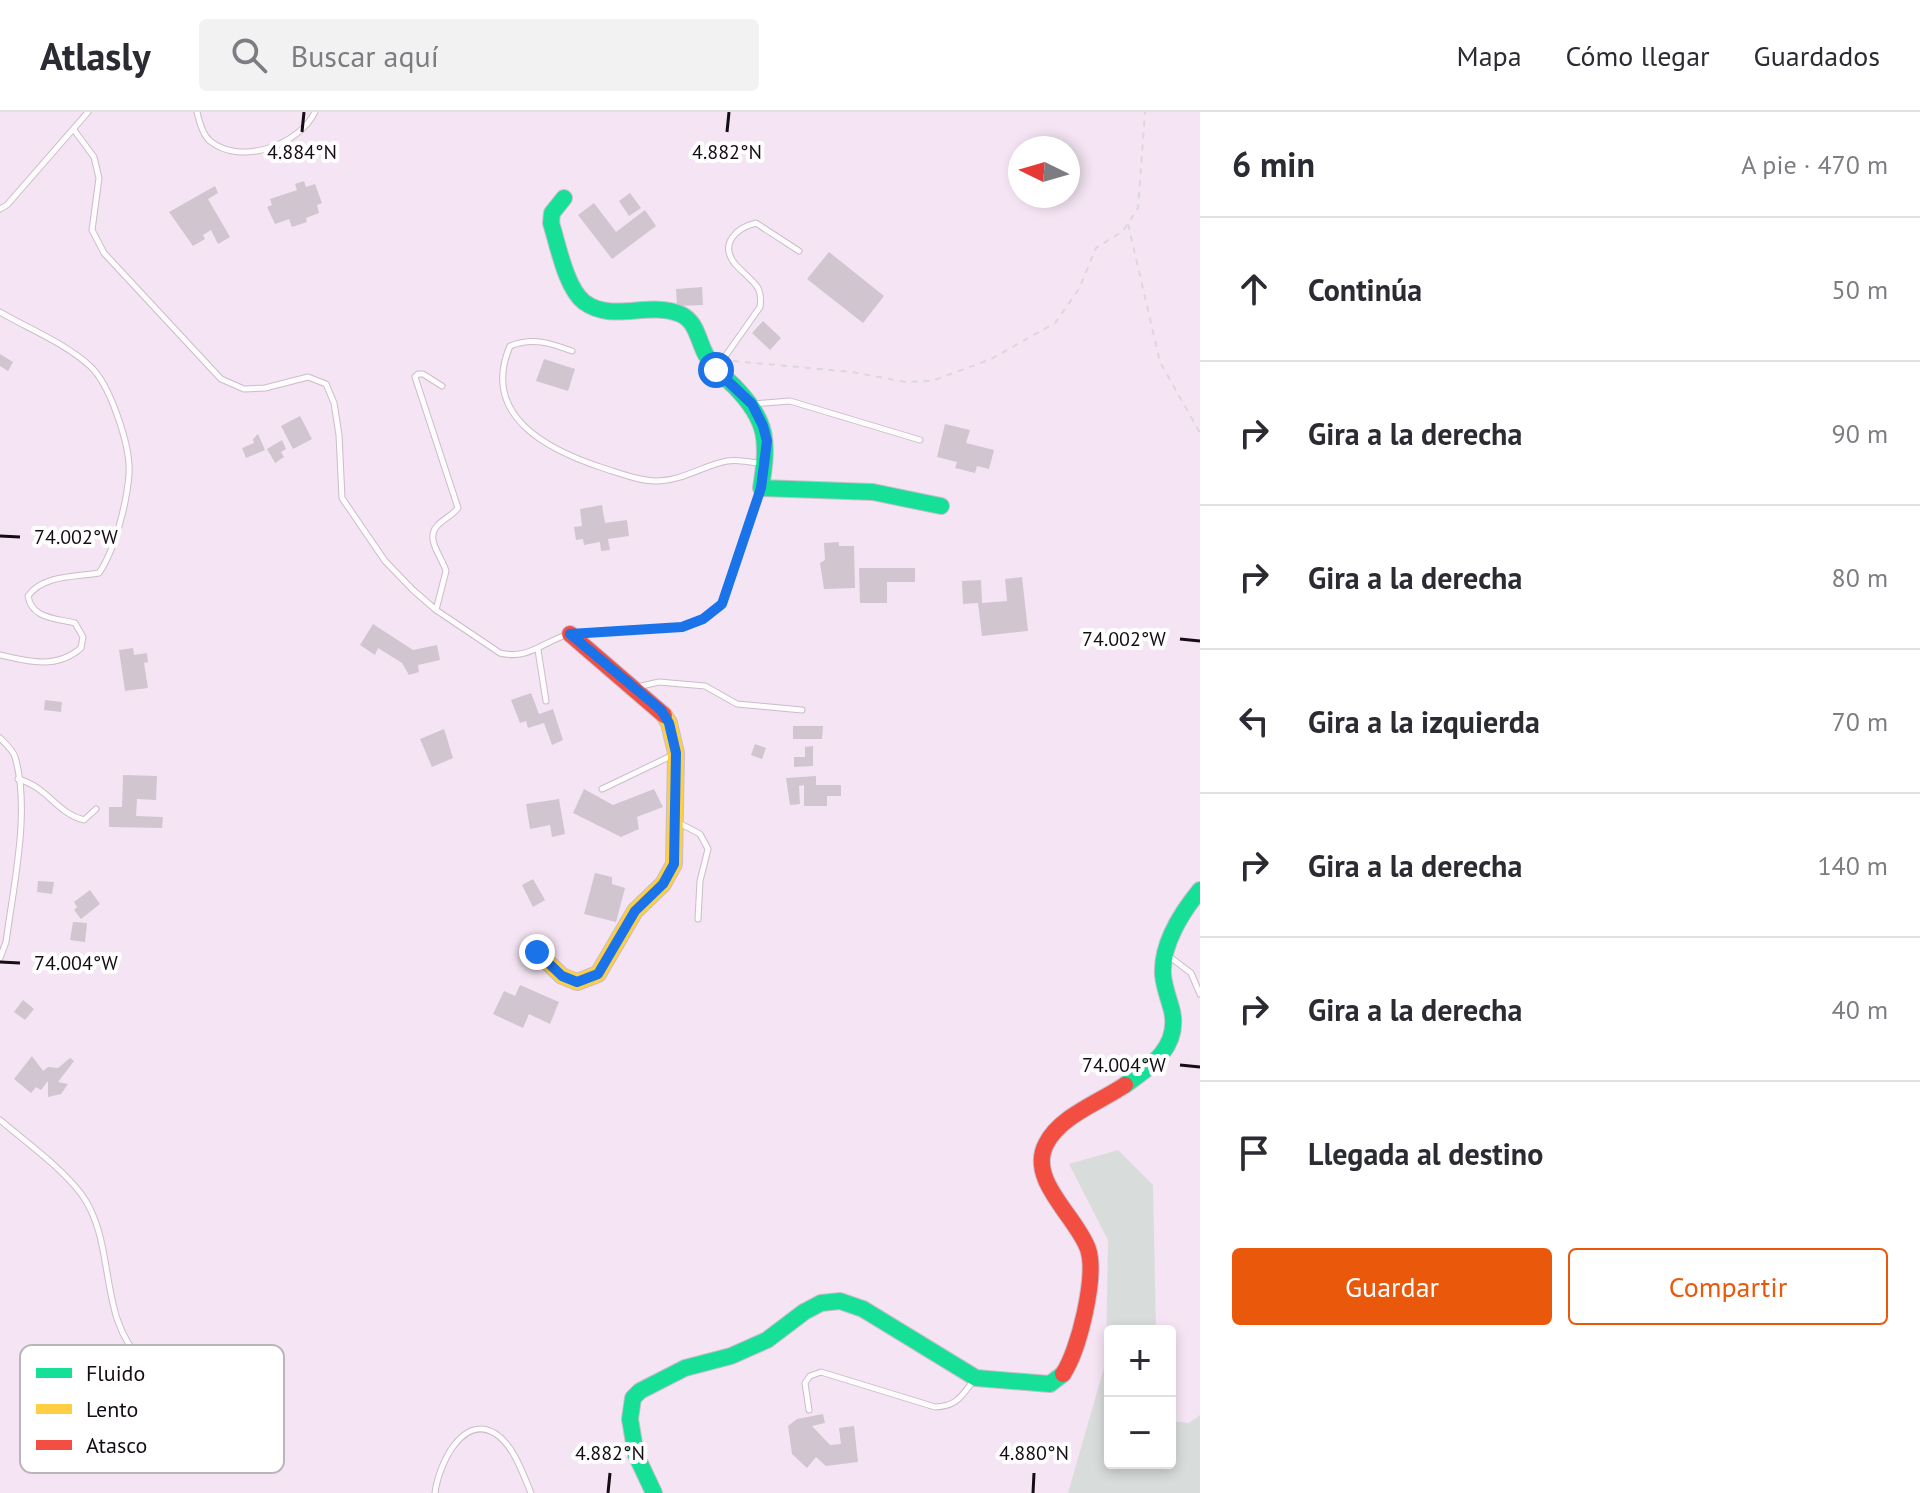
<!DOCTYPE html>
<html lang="es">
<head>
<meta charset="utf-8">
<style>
  body { margin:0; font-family:"PT Sans",sans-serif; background:#f2f2f3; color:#2b2b33 }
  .controls { position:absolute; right:24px; bottom:24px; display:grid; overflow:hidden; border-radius:8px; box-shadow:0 4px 12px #0003 }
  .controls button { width:72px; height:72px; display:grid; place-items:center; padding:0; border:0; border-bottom:2px solid #e1e1e2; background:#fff; color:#2b2b33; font:40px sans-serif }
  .compass { position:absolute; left:1008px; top:24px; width:72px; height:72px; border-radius:50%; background:#fff; box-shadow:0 4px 12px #0003; rotate:275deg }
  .stop { position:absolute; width:24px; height:24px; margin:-18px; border:6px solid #1a73e8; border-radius:50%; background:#fff }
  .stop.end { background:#1a73e8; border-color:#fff; box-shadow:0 2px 8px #0008 }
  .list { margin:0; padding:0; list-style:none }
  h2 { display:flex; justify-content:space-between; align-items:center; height:104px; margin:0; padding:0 32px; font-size:34px }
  h2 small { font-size:26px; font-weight:400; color:#7c7c81 }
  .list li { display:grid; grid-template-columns:52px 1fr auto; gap:24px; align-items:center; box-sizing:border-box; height:144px; padding:0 32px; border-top:2px solid #e1e1e2 }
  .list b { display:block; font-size:30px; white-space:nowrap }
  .list em { font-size:26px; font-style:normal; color:#7c7c81 }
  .actions { display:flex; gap:16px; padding:24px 32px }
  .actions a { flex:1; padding:18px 0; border:2px solid #ea580c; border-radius:8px; text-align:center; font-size:28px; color:#ea580c }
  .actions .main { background:#ea580c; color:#fff }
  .icon { flex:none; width:44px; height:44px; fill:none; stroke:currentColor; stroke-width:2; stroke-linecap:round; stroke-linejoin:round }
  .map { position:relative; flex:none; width:1200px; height:1381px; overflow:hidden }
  header { display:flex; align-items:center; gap:48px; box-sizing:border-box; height:112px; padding:0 40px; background:#fff; border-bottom:2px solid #e1e1e2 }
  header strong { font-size:38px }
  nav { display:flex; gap:44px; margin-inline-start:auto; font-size:28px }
  .search { width:560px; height:72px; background:#f2f2f3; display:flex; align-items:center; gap:20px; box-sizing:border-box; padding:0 28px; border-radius:8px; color:#7c7c81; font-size:30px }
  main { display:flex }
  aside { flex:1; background:#fff }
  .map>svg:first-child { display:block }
</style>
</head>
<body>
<header>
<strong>Atlasly</strong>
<div class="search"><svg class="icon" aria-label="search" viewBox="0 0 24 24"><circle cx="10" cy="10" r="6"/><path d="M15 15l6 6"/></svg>Buscar aquí</div>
<nav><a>Mapa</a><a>Cómo llegar</a><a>Guardados</a></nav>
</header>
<main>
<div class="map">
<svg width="1200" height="1381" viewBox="0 0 1200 1381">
  <rect width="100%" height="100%" fill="#f5e5f4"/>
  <path fill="#d8dcdb" d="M 1118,1038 L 1153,1073 L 1156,1219 L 1110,1219 L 1110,1351 L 1170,1351 L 1170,1309 L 1189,1311 L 1200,1303 L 1200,1381 L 1068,1381 L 1106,1249 L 1108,1128 L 1069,1052 Z"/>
  <g fill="#d1c5d0">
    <path d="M 304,69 L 306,75 L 315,72 L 322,91 L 317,93 L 319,101 L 306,106 L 307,110 L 292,115 L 289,107 L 275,112 L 267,95 L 272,93 L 270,87 L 297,78 L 295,72 Z"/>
    <path d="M 215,74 L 218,81 L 208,87 L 230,125 L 218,132 L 211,118 L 203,123 L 205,127 L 193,134 L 169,100 Z"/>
    <path d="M 630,81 L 641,96 L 629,104 L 619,89 Z"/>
    <path d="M 594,91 L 616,120 L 645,98 L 656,114 L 612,147 L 578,103 Z"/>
    <path d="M 829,140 L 884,184 L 863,211 L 807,167 Z"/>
    <path d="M 702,175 L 703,193 L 677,194 L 676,177 Z"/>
    <path d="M 763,209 L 781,226 L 770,238 L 752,221 Z"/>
    <path d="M 0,242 L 13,250 L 8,259 L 0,254 Z"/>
    <path d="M 544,247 L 575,257 L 568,279 L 536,269 Z"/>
    <path d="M 300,304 L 312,327 L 293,337 L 281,314 Z"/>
    <path d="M 945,312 L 970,318 L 966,331 L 994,338 L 989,357 L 977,354 L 975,361 L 955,356 L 957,350 L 937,345 Z"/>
    <path d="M 258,322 L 265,338 L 246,346 L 242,336 L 254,331 L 253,327 Z"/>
    <path d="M 282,328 L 286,337 L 281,340 L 284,345 L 275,351 L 267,337 Z"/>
    <path d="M 602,393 L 605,411 L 627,408 L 629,424 L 608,427 L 610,438 L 601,439 L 600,430 L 584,433 L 583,427 L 576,428 L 574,415 L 582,414 L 580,397 Z"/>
    <path d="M 839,430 L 839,434 L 854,434 L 855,476 L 824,477 L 820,451 L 825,448 L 824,431 Z"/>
    <path d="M 859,456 L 915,456 L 915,470 L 887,470 L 887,491 L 860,491 Z"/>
    <path d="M 1022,465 L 1028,519 L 982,524 L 978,491 L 963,492 L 962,469 L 981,468 L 982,491 L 1007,489 L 1005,467 Z"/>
    <path d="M 373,512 L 413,538 L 437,533 L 440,548 L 418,553 L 419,560 L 409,563 L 402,551 L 378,536 L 375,543 L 360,533 Z"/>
    <path d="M 133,536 L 134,543 L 147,541 L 148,550 L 144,551 L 148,576 L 125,579 L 119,538 Z"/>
    <path d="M 531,581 L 539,602 L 553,597 L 563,628 L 552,633 L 544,611 L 528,616 L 526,609 L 520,611 L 511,588 Z"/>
    <path d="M 45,588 L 62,590 L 61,600 L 44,598 Z"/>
    <path d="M 793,614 L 823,614 L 822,627 L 793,627 Z"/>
    <path d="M 444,617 L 453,646 L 432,655 L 420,627 Z"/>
    <path d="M 755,632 L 766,636 L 762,647 L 751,643 Z"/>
    <path d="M 813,634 L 813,654 L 794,655 L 794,645 L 805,645 L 805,635 Z"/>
    <path d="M 123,663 L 157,664 L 156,688 L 137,687 L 136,704 L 163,705 L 162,716 L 109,715 L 109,695 L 122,695 Z"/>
    <path d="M 816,664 L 816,673 L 841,673 L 841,684 L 827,684 L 827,694 L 804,694 L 804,673 L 799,674 L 800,692 L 790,693 L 786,666 Z"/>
    <path d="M 584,677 L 613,693 L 654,677 L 663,695 L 637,705 L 639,717 L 621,725 L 573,701 Z"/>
    <path d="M 559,687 L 565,722 L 552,725 L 550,713 L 530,717 L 526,692 Z"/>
    <path d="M 595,761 L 612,765 L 612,772 L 625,776 L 616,810 L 584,802 Z"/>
    <path d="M 533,767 L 545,788 L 533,795 L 522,773 Z"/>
    <path d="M 38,769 L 54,770 L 52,782 L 37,780 Z"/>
    <path d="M 90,778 L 100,792 L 81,807 L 74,798 L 77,795 L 74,790 Z"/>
    <path d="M 73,810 L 87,811 L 85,830 L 70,828 Z"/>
    <path d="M 520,873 L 559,890 L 550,912 L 529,902 L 523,916 L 493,902 L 504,879 L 515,884 Z"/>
    <path d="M 23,888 L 34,897 L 25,908 L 14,900 Z"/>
    <path d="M 32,944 L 43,959 L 48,955 L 58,956 L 70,946 L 74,949 L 58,970 L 68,972 L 61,982 L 48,985 L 48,969 L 41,978 L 36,975 L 31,981 L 14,967 Z"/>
    <path d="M 823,1302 L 825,1311 L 812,1314 L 830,1333 L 841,1332 L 839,1316 L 854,1314 L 858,1350 L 826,1354 L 816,1345 L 807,1356 L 792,1342 L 788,1314 L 797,1307 Z"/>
  </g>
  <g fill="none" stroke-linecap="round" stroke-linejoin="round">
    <defs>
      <g id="lane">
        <path d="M 197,0 C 199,9 203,23 210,29 C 241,54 299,33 315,0"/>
        <path d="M 74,18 L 94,45 L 99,66 L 92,118 L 104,141 L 221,267 L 244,277 L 265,276 L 308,265 L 326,272 L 334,291 L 339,323 L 342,386 L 385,449 L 413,478 L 436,498 L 500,541 C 527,548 542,531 566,523"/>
        <path d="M 0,97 L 7,93 L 88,0"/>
        <path d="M 0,200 C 29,217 65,231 90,254 C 110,272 131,335 129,362 C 127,390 115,438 99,461 C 75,465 43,463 28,484 C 32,507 55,506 75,511 L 83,525 L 81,536 C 57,557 29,550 0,543"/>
        <path d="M 572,239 C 550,231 533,225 510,234 C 480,304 548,338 603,356 C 619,361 639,369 656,369 C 682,369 702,354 727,349 C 738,347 751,350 763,352"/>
        <path d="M 719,253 L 760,195 C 761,188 761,182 758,176 C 752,167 742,160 735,152 C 719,132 736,116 756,111 L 799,139"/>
        <path d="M 753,292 L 790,289 L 920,328"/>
        <path d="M 436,498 L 446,459 C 442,445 425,427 437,414 C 443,407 452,404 458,396 L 415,265 L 418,262 L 423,262 L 442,274"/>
        <path d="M 576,522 L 682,515 L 703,507 L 722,492 L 761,377"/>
        <path d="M 538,538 L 546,589"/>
        <path d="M 637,575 L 659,570 L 705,574 L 737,592 L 802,598"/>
        <path d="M 0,626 C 5,631 13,638 15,645 C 31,698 13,776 6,830 L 0,846"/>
        <path d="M 18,667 C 48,675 56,701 84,708 L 96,697"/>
        <path d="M 602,677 L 673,643"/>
        <path d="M 679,711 L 700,722 L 708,737 L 700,769 L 698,807"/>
        <path d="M 1170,845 L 1191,861 L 1200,882"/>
        <path d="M 0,1008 C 27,1031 61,1055 82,1083 C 117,1132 97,1207 143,1249 C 157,1262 177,1272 194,1284"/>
        <path d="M 809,1298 L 805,1271 L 810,1264 L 821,1260 L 935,1295 C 958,1294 961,1284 975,1267"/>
        <path d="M 435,1381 C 438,1355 462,1300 496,1322 C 514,1334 523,1362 531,1381"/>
      </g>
      <g id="fast">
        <path d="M 564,86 L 552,101 L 551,111 C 558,133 566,176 584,190 C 612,211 650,189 680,202 C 697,209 698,229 706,243 C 713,255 725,265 735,275 C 769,310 768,330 761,376 L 873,380 L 941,394"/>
        <path d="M 1125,973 C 1150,955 1180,935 1172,899 C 1169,887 1164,875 1163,863 C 1161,833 1182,800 1200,778"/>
        <path d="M 654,1381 L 636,1343 L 630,1307 L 633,1286 L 640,1279 L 685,1256 L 731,1244 L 767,1228 L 804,1200 L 821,1191 L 840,1189 L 863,1197 L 976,1266 L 1050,1272 L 1063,1262"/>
      </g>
      <path id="slow" d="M 537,840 L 562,864 L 577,870 L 598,862 L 635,799 L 663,772 L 674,752 L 676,641 L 669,611 L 664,603"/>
      <g id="jam">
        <path d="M 570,522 L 664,603"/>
        <path d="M 1063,1262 C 1079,1238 1097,1164 1088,1137 C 1077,1105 1027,1068 1046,1032 C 1060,1004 1100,990 1125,973"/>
      </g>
    </defs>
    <use href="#lane" stroke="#cabdc9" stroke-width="7"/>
    <use href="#fast" stroke="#cabdc9" stroke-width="18"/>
    <use href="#slow" stroke="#cabdc9" stroke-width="18"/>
    <use href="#jam" stroke="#cabdc9" stroke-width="18"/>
    <g stroke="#dcd7db" stroke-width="2" stroke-dasharray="6 6" stroke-linecap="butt">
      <path d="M 1128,112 L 1160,250 L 1200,321"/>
      <path d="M 733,249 L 852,260 L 906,270 L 932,269 L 991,247 L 1055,211 L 1079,177 L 1096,136 L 1123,119 L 1138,96 L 1145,0"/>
    </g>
    <use href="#lane" stroke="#fefbfd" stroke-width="5"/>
    <use href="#fast" stroke="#16e098" stroke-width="16"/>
    <use href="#slow" stroke="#ffcf43" stroke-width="16"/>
    <use href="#jam" stroke="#f24e42" stroke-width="16"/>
  </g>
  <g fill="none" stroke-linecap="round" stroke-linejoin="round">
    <path stroke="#1a73e8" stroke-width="10" d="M 537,840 L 562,864 L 577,870 L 598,862 L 635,799 L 663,772 L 674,752 L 676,641 L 669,611 L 661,598 L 570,522 L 682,515 L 703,507 L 722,492 L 761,376 L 767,329 L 763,314 L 752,292 L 716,258"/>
  </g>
  <path fill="none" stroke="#160c15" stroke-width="3" d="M 302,20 L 304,0M 727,20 L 729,0M 0,424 L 20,425M 1180,527 L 1200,529M 0,850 L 20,851M 1180,953 L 1200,955M 608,1381 L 610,1361M 1033,1381 L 1034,1361"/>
  <rect x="20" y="1233" width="264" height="128" rx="12" fill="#fff" stroke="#b9b6b9" stroke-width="2"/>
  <rect x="36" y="1256" width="36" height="10" fill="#16e098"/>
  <rect x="36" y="1292" width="36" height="10" fill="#ffcf43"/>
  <rect x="36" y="1328" width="36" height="10" fill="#f24e42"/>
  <g font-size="22" fill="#160c15">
    <text x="86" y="1269">Fluido</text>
    <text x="86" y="1305">Lento</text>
    <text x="86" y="1341">Atasco</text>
  </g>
  <g font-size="20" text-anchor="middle" fill="#160c15" stroke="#fff" stroke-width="8" stroke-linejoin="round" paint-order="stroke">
    <text x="302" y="47">4.884°N</text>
    <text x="727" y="47">4.882°N</text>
    <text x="76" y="432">74.002°W</text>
    <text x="1124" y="534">74.002°W</text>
    <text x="76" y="858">74.004°W</text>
    <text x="1124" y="960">74.004°W</text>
    <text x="610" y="1348">4.882°N</text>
    <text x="1034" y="1348">4.880°N</text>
  </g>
</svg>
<div class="controls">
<button>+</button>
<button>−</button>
</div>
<svg class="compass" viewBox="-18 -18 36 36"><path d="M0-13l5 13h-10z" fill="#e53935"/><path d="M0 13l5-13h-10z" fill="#7c7c81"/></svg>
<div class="stop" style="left:716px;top:258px"></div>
<div class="stop end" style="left:537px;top:840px"></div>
</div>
<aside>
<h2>6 min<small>A pie · 470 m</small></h2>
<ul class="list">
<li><svg class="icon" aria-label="ahead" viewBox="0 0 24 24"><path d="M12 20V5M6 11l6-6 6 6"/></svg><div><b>Continúa</b></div><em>50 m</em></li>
<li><svg class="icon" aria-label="right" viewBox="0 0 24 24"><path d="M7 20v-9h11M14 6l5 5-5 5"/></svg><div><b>Gira a la derecha</b></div><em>90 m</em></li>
<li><svg class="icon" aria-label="right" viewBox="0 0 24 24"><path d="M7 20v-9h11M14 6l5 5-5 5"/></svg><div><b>Gira a la derecha</b></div><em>80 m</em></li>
<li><svg class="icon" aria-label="left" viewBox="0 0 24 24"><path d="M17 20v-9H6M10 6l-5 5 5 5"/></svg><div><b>Gira a la izquierda</b></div><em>70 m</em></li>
<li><svg class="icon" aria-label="right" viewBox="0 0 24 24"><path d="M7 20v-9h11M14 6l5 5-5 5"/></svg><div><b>Gira a la derecha</b></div><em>140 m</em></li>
<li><svg class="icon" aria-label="right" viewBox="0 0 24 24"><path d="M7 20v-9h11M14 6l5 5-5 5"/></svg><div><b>Gira a la derecha</b></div><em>40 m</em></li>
<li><svg class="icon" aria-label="arrive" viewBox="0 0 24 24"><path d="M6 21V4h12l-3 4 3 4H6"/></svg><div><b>Llegada al destino</b></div></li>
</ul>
<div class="actions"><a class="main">Guardar</a><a>Compartir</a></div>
</aside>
</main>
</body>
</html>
